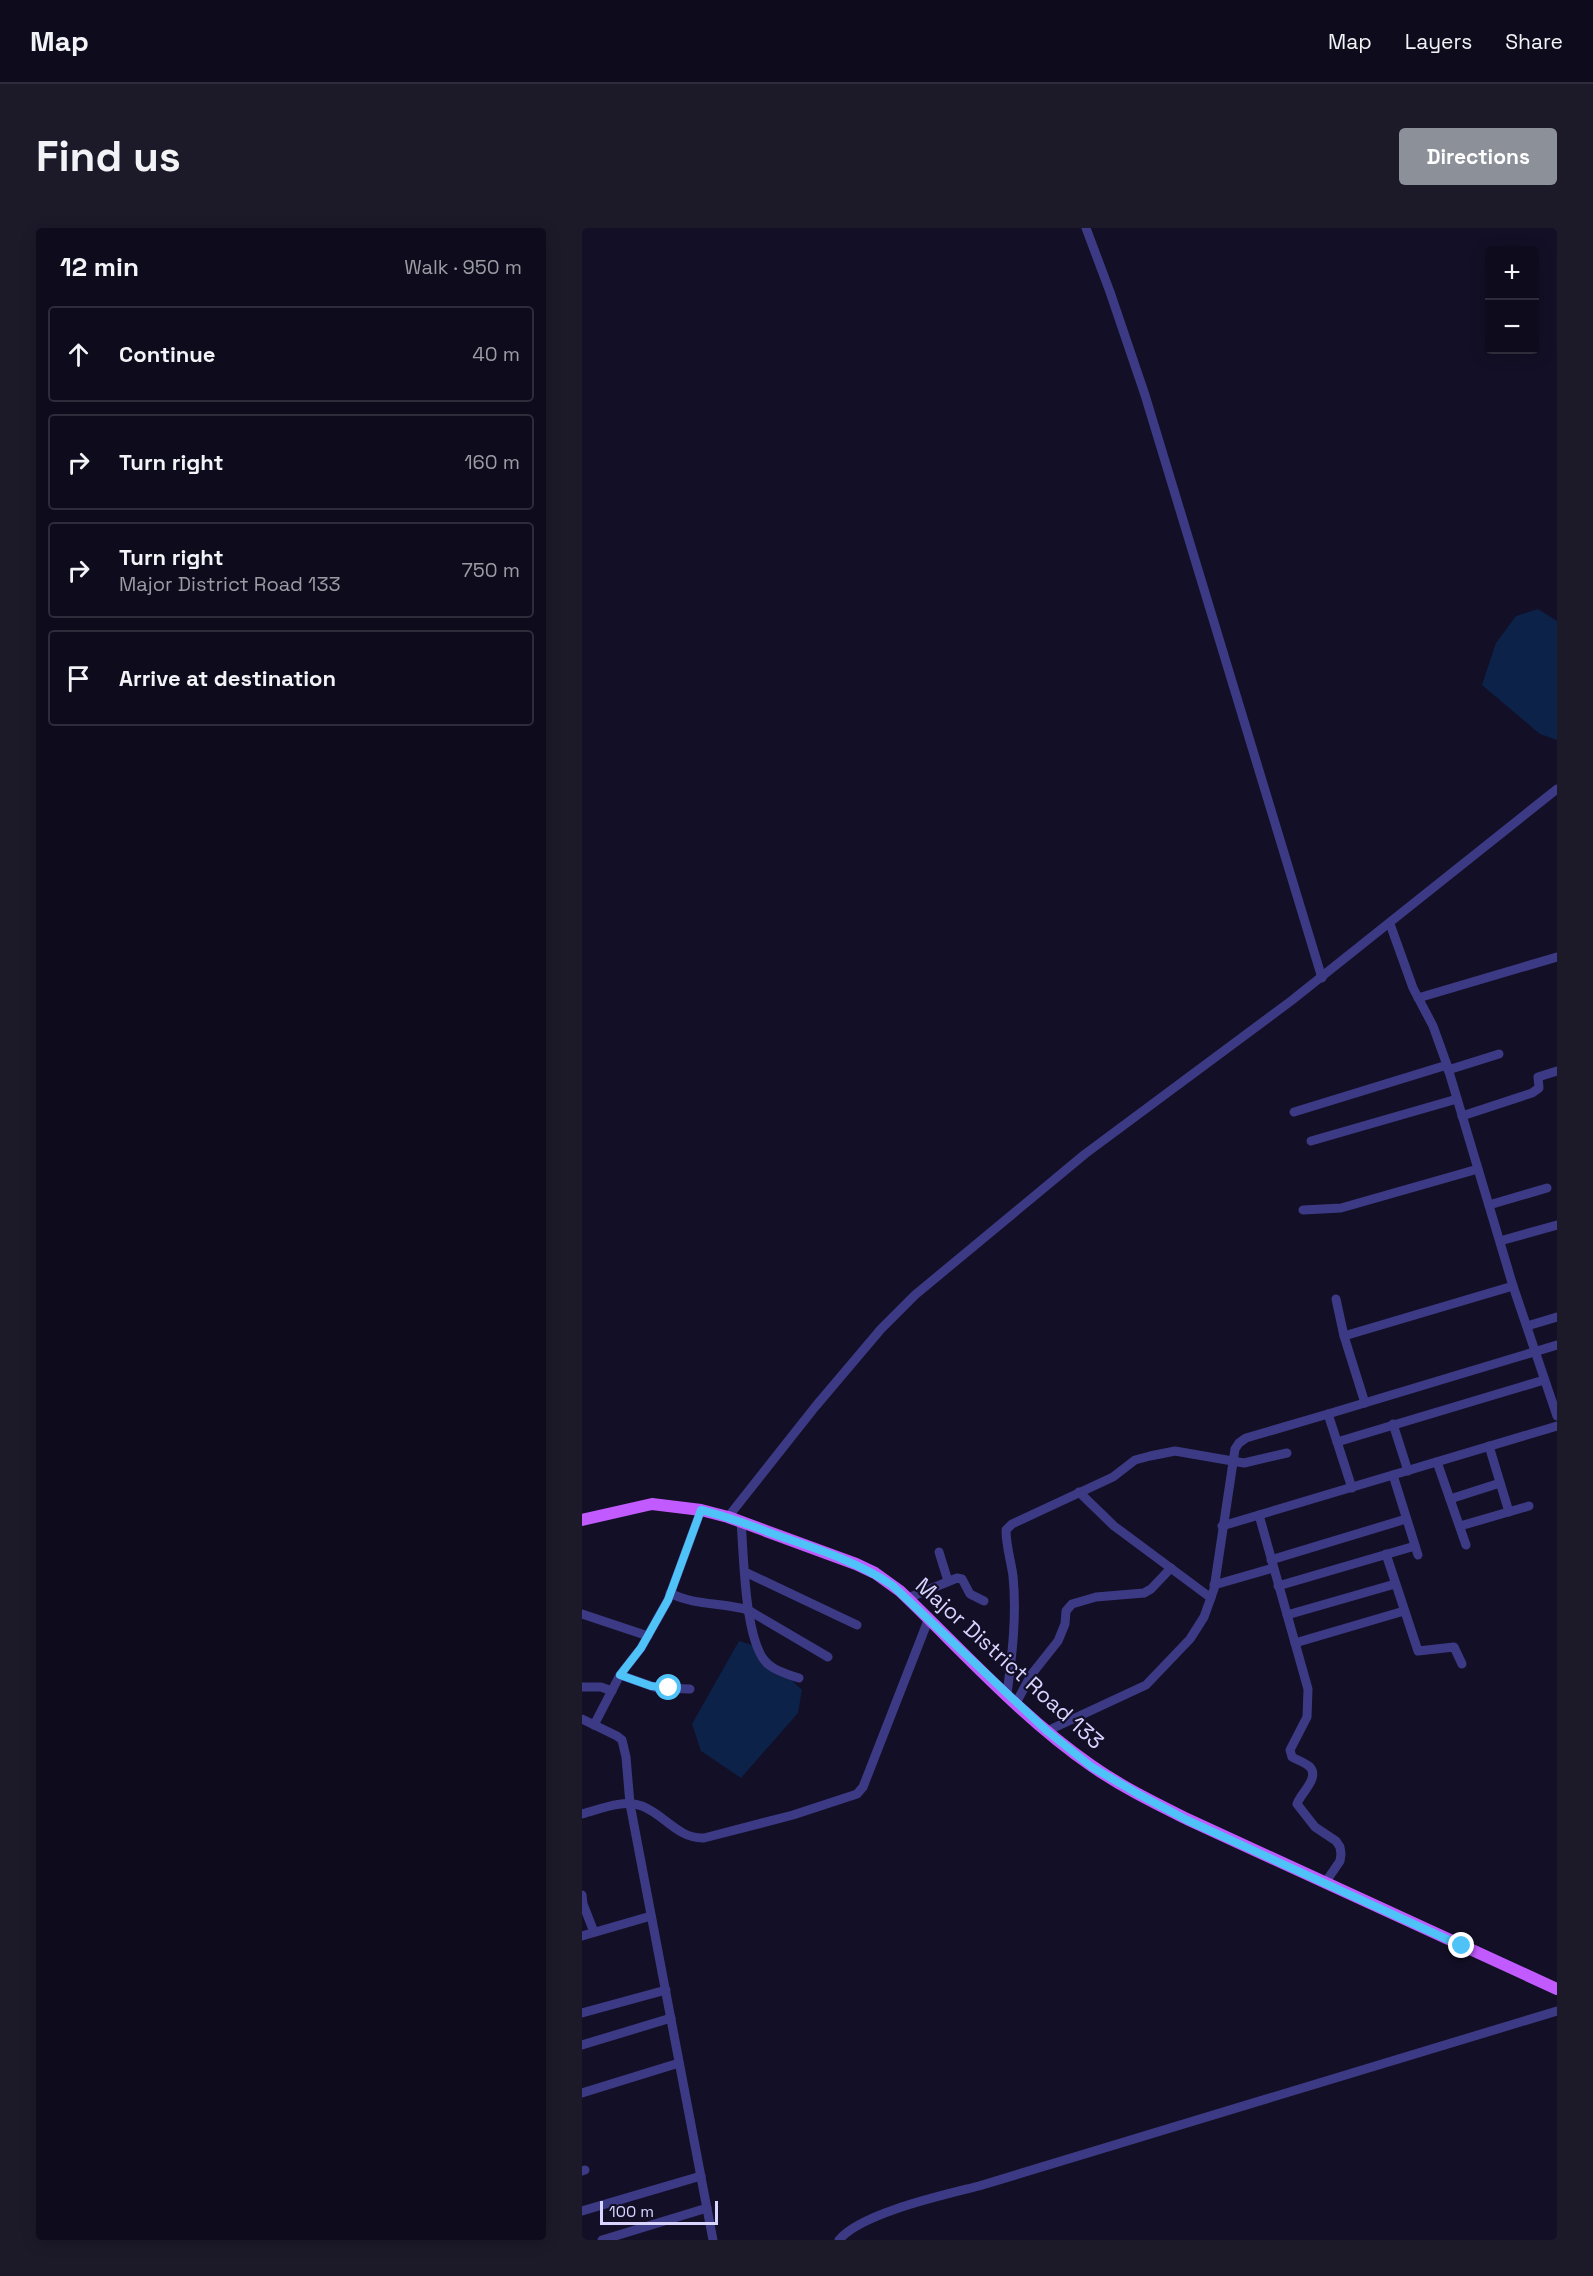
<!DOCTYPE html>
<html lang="en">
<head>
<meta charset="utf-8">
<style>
  body { margin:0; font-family:"Space Grotesk",sans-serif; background:#1c1929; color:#f1f3f6 }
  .controls { position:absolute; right:18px; top:18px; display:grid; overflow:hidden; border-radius:6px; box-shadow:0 3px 15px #0003 }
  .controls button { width:54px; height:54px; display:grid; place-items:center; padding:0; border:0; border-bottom:2px solid #2e2b3b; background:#0e0b1c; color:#f1f3f6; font:30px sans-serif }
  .scale { position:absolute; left:18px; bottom:15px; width:118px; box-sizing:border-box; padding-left:6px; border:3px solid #d9d4ff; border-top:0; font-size:16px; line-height:21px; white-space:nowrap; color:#d9d4ff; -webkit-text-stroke:4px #130f26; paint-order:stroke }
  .stop { position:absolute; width:18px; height:18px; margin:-14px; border:4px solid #4fc3f7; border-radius:50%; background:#fff }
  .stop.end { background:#4fc3f7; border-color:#fff; box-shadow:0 2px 6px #0008 }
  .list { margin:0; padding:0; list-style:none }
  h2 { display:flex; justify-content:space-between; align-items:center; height:78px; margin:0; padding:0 24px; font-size:26px }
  h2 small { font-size:20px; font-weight:400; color:#9b9ba3 }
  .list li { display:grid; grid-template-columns:39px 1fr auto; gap:18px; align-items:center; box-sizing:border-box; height:96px; margin:0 12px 12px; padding:0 12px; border:2px solid #2e2b3b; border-radius:6px }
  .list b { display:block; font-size:22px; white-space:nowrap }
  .list p { margin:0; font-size:20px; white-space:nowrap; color:#9b9ba3 }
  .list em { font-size:20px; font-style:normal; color:#9b9ba3 }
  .icon { flex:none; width:33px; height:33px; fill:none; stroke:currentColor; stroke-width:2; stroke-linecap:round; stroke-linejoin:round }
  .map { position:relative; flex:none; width:975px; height:2012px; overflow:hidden; border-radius:6px }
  header { display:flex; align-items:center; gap:36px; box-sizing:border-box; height:84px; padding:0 30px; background:#0e0b1c; border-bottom:2px solid #2e2b3b }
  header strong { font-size:28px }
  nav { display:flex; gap:33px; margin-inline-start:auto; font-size:21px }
  .intro { display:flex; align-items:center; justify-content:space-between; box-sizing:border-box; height:144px; padding:0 36px }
  h1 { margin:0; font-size:42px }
  .button { padding:15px 27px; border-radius:6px; background:#8c9099; color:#fff; font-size:21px; font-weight:700 }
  main { display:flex; gap:36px; padding:0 36px }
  aside { flex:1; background:#0e0b1c; border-radius:6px; box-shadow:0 3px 15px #0003 }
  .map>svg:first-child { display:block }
</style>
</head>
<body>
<header>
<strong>Map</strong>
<nav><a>Map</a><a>Layers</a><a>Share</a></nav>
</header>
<div class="intro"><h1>Find us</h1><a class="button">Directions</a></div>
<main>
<aside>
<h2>12 min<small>Walk · 950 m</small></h2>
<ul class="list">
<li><svg class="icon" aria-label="ahead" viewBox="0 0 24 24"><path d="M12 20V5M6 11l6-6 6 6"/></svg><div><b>Continue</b></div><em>40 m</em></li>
<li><svg class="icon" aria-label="right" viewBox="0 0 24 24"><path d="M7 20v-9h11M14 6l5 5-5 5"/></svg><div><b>Turn right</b></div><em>160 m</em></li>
<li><svg class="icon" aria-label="right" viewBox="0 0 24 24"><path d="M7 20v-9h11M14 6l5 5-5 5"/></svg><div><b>Turn right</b><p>Major District Road 133</p></div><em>750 m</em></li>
<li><svg class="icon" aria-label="arrive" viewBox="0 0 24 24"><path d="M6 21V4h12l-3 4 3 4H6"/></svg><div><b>Arrive at destination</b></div></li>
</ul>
</aside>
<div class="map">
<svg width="975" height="2012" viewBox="0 0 975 2012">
  <rect width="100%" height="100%" fill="#130f26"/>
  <g fill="#0c2248">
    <path d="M 956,381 L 975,393 L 975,512 L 958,506 L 900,457 L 914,415 L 934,388 Z"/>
    <path d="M 157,1413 L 176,1419 L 220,1462 L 216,1485 L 159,1550 L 119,1523 L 110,1496 Z"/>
  </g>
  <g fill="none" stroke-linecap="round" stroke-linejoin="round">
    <g stroke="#3d3a85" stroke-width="9">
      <path d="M 504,0 L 528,64 L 563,167 L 740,750"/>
      <path d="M 808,696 L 831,760 L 851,798 L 865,837 L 931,1058 L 975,1188"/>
      <path d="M 836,770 L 975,729"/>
      <path d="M 866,842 L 917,826"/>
      <path d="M 712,884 L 865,837"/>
      <path d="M 880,888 L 950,865 L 957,860 L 956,849 L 975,843"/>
      <path d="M 729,913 L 875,871"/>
      <path d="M 907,977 L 965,960"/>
      <path d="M 721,982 L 759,980 L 896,941"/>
      <path d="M 918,1013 L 975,997"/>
      <path d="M 754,1071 L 762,1108 L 783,1175"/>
      <path d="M 945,1098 L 975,1089"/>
      <path d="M 762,1108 L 931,1058"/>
      <path d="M 811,1196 L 826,1243"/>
      <path d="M 755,1214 L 962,1152"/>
      <path d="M 907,1218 L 927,1284"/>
      <path d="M 855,1234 L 884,1317"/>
      <path d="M 811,1247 L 836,1327"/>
      <path d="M 770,1260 L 746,1186 L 975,1117"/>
      <path d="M 497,1264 L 532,1298 L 629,1370"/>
      <path d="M 868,1271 L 918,1255"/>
      <path d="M 677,1287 L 726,1461 L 725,1489 L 708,1522 L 710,1529 C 715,1532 724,1535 728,1539 C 738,1550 718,1566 715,1576 L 733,1599 L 754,1613 L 758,1619 L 759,1626 L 758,1633 L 743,1655"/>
      <path d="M 146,1289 L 233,1179 L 299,1101 L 333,1067 L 503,926 L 709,773 L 975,561"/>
      <path d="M 159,1294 C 162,1326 162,1418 187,1437 C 196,1444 207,1447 217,1450"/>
      <path d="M 640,1298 L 975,1198"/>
      <path d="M 878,1298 L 947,1278"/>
      <path d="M 357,1324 L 366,1353"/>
      <path d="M 804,1326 L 836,1423 L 872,1419 L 880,1436"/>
      <path d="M 689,1332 L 824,1291"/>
      <path d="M 163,1344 L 275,1397"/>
      <path d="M 632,1357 L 691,1340"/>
      <path d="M 696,1358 L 833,1318"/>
      <path d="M 88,1365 C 113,1378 140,1374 166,1382 L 246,1429"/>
      <path d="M 326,1370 L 375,1350 L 380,1351 L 388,1366 L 402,1373"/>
      <path d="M 0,1386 L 66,1408"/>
      <path d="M 705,1387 L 813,1356"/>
      <path d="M 713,1415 L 822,1383"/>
      <path d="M 38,1447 L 59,1420 L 86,1372 L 119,1282"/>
      <path d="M 0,1459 L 19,1459 L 30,1463"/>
      <path d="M 425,1466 C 430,1427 435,1388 431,1348 C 429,1333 424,1318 424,1302 L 430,1296 L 531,1249 L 553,1232 L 568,1228 L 593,1223 L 662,1235 L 705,1225"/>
      <path d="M 434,1475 L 449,1447 L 476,1413 L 483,1396 L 484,1383 L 490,1376 L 514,1369 L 562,1365 L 569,1361 L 589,1340"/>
      <path d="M 0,1491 L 35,1508 L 40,1512 L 44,1529 L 48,1576 L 131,2012"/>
      <path d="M 12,1497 L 38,1447 L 75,1460 L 108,1461"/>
      <path d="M 465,1503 L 564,1457 L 608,1411 L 622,1389 L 632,1361 L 653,1221 L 657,1215 L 664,1210 L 746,1186"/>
      <path d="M 0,1586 C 19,1581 41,1571 60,1578 C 83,1587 96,1611 122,1610 L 211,1587 L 275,1566 L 281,1559 L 347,1390"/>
      <path d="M 0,1667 L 1,1676 L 12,1704"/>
      <path d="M 0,1708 L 69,1688"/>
      <path d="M 0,1785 L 84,1762"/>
      <path d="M 0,1817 L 89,1790"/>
      <path d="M 0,1865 L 97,1835"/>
      <path d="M 0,1943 L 3,1942"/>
      <path d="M 0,1983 L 119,1948"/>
      <path d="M 20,2012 L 125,1980"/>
      <path d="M 257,2012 C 279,1985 362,1967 397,1958 L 975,1783"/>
    </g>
    <path stroke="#c25bff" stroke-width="12" d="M 0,1292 L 70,1276 L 119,1282 L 146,1289 L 274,1336 L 293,1345 L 318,1363 C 380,1422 439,1489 510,1538 C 540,1559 573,1575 605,1591 L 975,1761"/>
  </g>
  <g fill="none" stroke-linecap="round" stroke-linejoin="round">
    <path stroke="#4fc3f7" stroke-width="8" d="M 87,1460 L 69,1458 L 38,1447 L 59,1420 L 86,1372 L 119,1282 C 148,1289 175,1300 203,1310 C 241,1323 277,1335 310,1357 L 465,1503 L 510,1539 L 558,1567 L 605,1592 L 880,1718"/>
  </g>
  <g text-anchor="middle" stroke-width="4.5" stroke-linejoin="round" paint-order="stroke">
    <g font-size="22" fill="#d9d4ff" stroke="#130f26">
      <text transform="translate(428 1435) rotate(42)" y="8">Major District Road 133</text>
    </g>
  </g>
</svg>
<div class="controls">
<button>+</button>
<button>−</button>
</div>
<div class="scale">100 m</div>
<div class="stop" style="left:87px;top:1460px"></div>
<div class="stop end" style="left:880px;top:1718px"></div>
</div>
</main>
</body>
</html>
